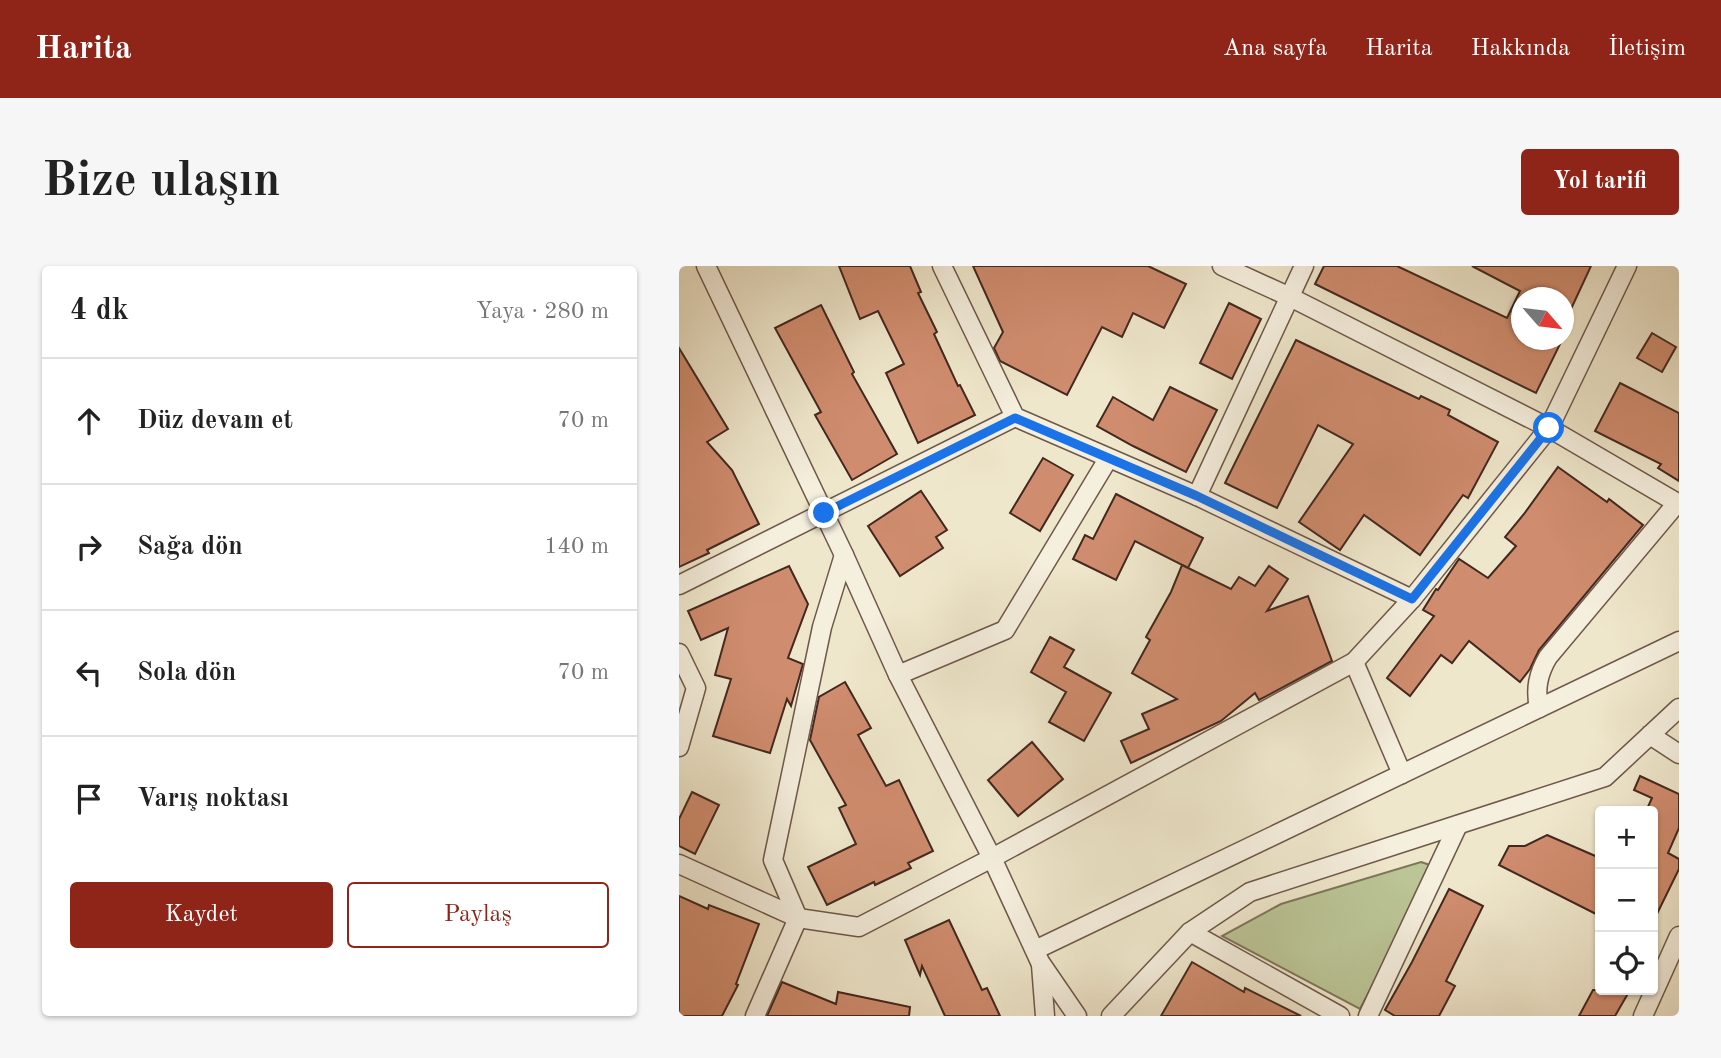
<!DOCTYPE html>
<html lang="tr">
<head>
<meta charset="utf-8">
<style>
  body { margin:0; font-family:"Old Standard TT",serif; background:#f6f6f6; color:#222 }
  .controls { position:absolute; right:21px; bottom:21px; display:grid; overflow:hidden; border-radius:7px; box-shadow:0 2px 5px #0004 }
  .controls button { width:63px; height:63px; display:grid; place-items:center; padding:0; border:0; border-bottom:2px solid #e0e0e0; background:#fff; color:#222; font:35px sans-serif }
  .compass { position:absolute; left:832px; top:21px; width:63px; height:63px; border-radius:50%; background:#fff; box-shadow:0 2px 5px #0004; rotate:118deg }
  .stop { position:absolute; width:21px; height:21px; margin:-16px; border:5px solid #1a73e8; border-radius:50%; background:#fff }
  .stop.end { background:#1a73e8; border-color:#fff; box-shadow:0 2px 7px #0008 }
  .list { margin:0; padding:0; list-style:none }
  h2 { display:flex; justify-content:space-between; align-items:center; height:91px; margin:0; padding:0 28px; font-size:30px }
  h2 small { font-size:23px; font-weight:400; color:#767676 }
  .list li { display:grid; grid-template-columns:46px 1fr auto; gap:21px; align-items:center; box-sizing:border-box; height:126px; padding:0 28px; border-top:2px solid #e0e0e0 }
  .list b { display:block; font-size:26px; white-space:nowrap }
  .list em { font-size:23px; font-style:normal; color:#767676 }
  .actions { display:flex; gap:14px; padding:21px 28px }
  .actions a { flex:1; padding:16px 0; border:2px solid #8f2418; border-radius:7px; text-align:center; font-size:24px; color:#8f2418 }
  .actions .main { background:#8f2418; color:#fff }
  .icon { flex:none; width:38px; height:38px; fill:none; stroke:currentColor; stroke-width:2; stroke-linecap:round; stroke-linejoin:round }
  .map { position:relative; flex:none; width:1000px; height:750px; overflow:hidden; border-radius:7px }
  header { display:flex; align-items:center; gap:42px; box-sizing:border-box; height:98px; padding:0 35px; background:#8f2418; color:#fff }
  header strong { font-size:33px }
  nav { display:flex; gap:38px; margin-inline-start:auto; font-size:24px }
  .intro { display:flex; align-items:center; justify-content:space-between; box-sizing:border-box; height:168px; padding:0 42px }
  h1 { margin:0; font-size:49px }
  .button { padding:18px 32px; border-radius:7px; background:#8f2418; color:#fff; font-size:24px; font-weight:700 }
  main { display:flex; gap:42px; padding:0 42px }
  aside { flex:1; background:#fff; border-radius:7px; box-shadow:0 2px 5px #0004 }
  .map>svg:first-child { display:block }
</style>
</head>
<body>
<header>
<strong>Harita</strong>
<nav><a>Ana sayfa</a><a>Harita</a><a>Hakkında</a><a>İletişim</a></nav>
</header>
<div class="intro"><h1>Bize ulaşın</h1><a class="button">Yol tarifi</a></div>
<main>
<aside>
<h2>4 dk<small>Yaya · 280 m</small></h2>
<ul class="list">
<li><svg class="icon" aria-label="ahead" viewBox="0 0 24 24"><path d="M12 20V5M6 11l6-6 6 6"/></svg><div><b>Düz devam et</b></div><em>70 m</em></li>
<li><svg class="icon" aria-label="right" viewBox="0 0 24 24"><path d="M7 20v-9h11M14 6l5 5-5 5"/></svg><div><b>Sağa dön</b></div><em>140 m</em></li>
<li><svg class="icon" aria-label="left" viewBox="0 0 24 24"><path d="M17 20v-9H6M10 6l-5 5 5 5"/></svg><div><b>Sola dön</b></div><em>70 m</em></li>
<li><svg class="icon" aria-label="arrive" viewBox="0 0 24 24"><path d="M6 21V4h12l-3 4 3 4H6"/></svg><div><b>Varış noktası</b></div></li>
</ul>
<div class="actions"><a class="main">Kaydet</a><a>Paylaş</a></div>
</aside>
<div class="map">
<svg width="1000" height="750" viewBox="0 0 1000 750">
  <rect width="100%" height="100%" fill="#efe7cc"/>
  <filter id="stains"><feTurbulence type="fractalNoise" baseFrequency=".00286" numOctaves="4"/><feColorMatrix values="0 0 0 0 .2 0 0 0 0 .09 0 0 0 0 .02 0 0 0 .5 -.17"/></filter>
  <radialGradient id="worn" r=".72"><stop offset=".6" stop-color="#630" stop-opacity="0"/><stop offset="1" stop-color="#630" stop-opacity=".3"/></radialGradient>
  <path fill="#bbc596" stroke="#7f765a" stroke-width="2" d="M 742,596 L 751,599 L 750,612 L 681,743 L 543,670 L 602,638 Z"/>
  <g fill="#cf8c6e" stroke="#43281f" stroke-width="2">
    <path d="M 160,0 L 231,0 L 242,26 L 239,27 L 258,66 L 255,68 L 279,120 L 281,119 L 296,149 L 239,177 L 207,107 L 225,98 L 199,45 L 181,53 Z"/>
    <path d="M 294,0 L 469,0 L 507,18 L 485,62 L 454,47 L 443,71 L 423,61 L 388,129 L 321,95 L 315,82 L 324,66 Z"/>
    <path d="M 645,0 L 718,0 L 828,52 L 841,25 L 793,0 L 912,0 L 885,58 L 885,32 L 843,32 L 843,74 L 883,74 L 857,127 L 636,18 Z"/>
    <path d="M 550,37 L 582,53 L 553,113 L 521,97 Z"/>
    <path d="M 142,39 L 175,106 L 173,108 L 218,188 L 173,214 L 136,149 L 142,146 L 96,62 Z"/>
    <path d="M 973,67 L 997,81 L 983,106 L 958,92 Z"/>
    <path d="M 617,74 L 740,133 L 742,130 L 771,144 L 769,149 L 819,176 L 789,232 L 784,229 L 741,289 L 685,249 L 661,284 L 620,256 L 674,178 L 639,159 L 598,242 L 546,217 Z"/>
    <path d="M 0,82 L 49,163 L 28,176 L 53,204 L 80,258 L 28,284 L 30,287 L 0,301 Z"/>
    <path d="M 941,117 L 1000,147 L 1000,215 L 979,202 L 982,198 L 916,165 Z"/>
    <path d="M 491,121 L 538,144 L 507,206 L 454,180 L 418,160 L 434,131 L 474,154 Z"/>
    <path d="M 364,192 L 394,209 L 361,265 L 331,247 Z"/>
    <path d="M 879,201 L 928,236 L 930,233 L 964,259 L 860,384 L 851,403 L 841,416 L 790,375 L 773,397 L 762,389 L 731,430 L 708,412 L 755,350 L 744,344 L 757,323 L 759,324 L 780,293 L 809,312 L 837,280 L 826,271 L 845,248 Z"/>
    <path d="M 242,225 L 268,264 L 257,271 L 264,282 L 221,310 L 189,260 Z"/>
    <path d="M 437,228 L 524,272 L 509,302 L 456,275 L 437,314 L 394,293 L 406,269 L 414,273 Z"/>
    <path d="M 503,299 L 552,323 L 560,311 L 576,320 L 590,300 L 609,313 L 588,345 L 629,330 L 653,395 L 580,434 L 576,427 L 542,455 L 452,497 L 442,475 L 470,463 L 463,448 L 498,433 L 453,407 L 471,374 L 467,371 L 492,326 Z"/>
    <path d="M 110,300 L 129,338 L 109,392 L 124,398 L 112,440 L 108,433 L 91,487 L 34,470 L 52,413 L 36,409 L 49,362 L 22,374 L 9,345 Z"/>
    <path d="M 371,371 L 395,384 L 385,401 L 432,427 L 405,475 L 370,456 L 387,426 L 352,406 Z"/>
    <path d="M 166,416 L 192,462 L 179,469 L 207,520 L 220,514 L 254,585 L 229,597 L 232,602 L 196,619 L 195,616 L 148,639 L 129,601 L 177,578 L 160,542 L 167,539 L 131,474 L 140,431 Z"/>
    <path d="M 353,476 L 384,513 L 339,550 L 309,514 Z"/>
    <path d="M 961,510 L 1000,528 L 1000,562 L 989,587 L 1000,593 L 1000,603 L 974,656 L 974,545 L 967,545 L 973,532 L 955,524 Z"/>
    <path d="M 13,526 L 40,539 L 16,588 L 0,580 L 0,553 Z"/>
    <path d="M 868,569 L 921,592 L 921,650 L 820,599 L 830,580 L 846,580 Z"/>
    <path d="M 770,623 L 804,640 L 767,715 L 776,720 L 760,750 L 716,750 L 706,744 L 733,696 Z"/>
    <path d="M 0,630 L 29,643 L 30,639 L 80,658 L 57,718 L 59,719 L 43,750 L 0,750 Z"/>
    <path d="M 270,654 L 303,724 L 308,722 L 321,750 L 266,750 L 243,700 L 241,709 L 226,674 Z"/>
    <path d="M 513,696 L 565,726 L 566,722 L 622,750 L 482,750 Z"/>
    <path d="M 103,716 L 157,738 L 159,726 L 231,741 L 230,750 L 88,750 Z"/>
    <path d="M 914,724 L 951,724 L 936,750 L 900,750 Z"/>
  </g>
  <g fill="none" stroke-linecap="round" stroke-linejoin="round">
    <defs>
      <g id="minor">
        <path d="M 27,0 L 165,289 L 219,409 L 313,592 L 361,696 L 398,750"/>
        <path d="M 263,0 L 336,151 L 518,230 L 733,333"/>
        <path d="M 543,0 L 611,31 L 870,162 L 1000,238"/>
        <path d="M 518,230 L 625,0"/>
        <path d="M 0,319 L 336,151"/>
        <path d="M 0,387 L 17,422 L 0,481"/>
        <path d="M 675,396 L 723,508"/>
        <path d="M 219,409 L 326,364 L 429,193"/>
        <path d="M 860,442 C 856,423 859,408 869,391 L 998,237"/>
        <path d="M 971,469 L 1000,488"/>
        <path d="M 0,598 L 119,652 L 180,661 L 313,592 L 675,396 L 733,333 L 870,162 L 948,0"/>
        <path d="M 511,666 L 661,750"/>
        <path d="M 356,684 L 1000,375"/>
        <path d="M 362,699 L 366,750"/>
        <path d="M 76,750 L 119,652 L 94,594 L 143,361 L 165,289"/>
        <path d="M 432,750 L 511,666 L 571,626 L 926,511 L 1000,442"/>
        <path d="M 689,750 L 779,559"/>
        <path d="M 964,750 L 1000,670"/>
      </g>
    </defs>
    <use href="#minor" stroke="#6e584a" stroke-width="21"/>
    <use href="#minor" stroke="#f5efde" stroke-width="18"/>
  </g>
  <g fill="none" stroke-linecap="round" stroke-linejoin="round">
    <path stroke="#1a73e8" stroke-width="9" d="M 145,247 L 336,152 L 518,230 L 733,333 L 870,162"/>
  </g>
  <rect width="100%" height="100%" filter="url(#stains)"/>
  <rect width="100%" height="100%" fill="url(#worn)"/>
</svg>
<div class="controls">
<button>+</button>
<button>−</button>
<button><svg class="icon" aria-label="locate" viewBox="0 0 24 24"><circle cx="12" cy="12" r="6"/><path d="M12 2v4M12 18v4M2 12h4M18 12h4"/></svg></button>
</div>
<svg class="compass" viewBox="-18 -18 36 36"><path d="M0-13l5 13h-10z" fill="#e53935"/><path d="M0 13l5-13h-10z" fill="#767676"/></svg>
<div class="stop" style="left:870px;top:162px"></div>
<div class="stop end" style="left:145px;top:247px"></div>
</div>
</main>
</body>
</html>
